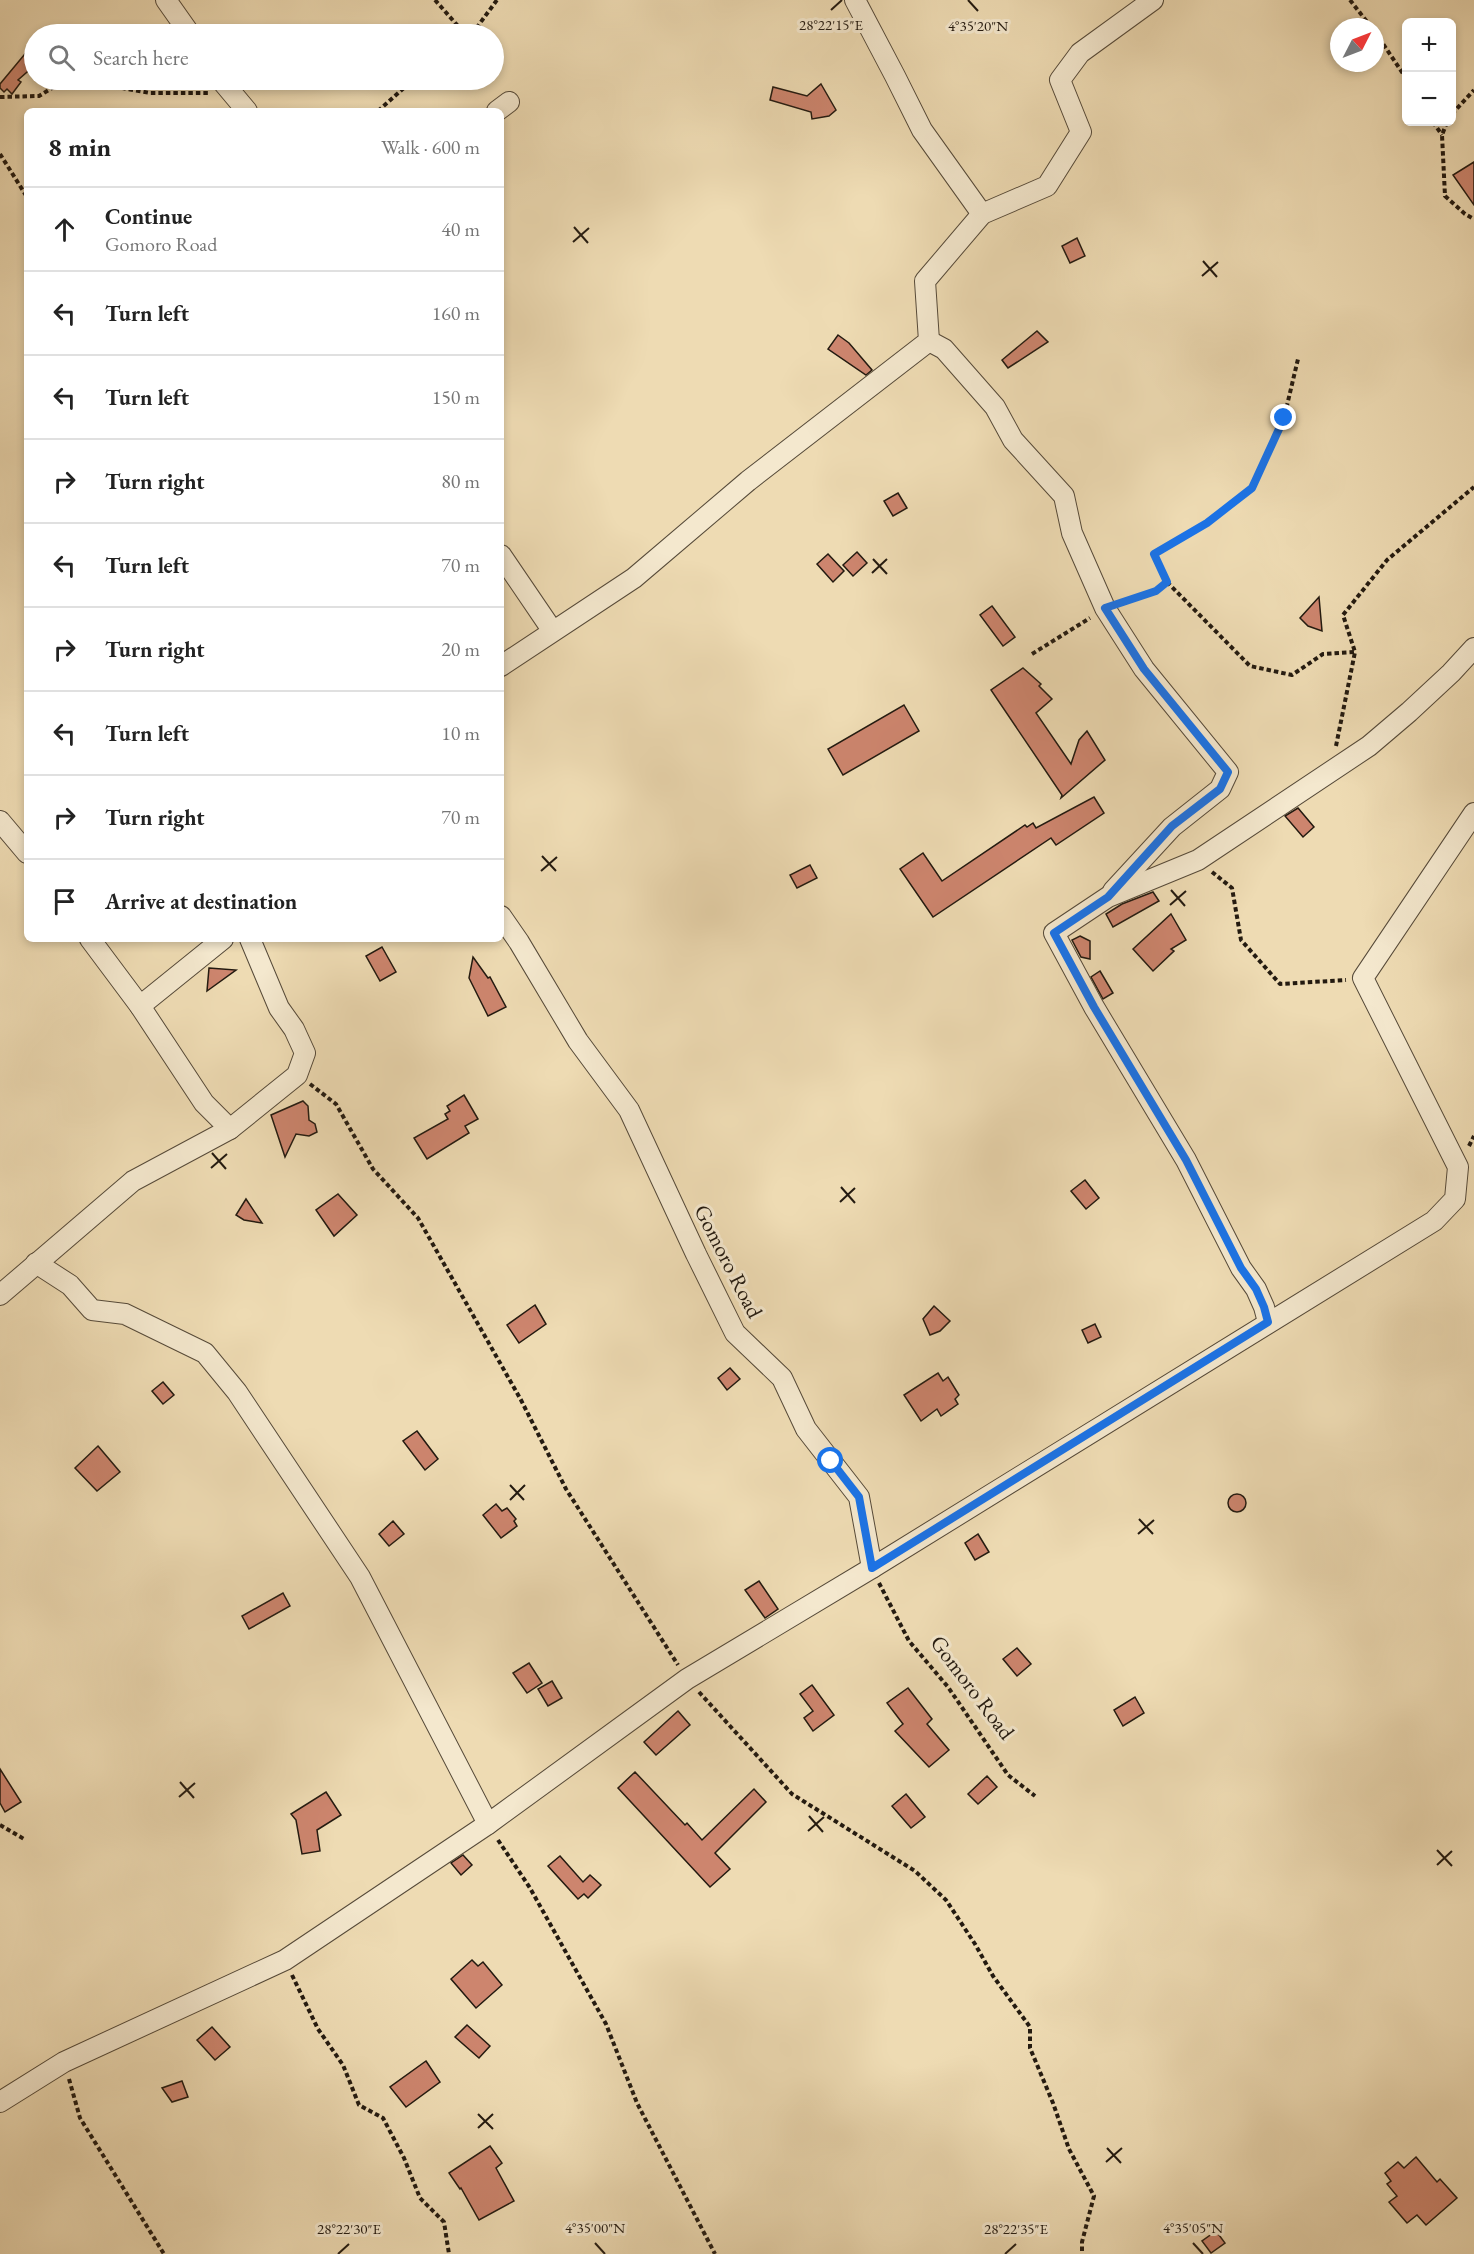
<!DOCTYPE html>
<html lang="en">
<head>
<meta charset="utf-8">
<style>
  body { margin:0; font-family:"EB Garamond",serif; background:#f6f6f6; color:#222 }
  .controls { position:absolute; right:18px; top:18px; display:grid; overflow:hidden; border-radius:9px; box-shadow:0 3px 9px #0003 }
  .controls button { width:54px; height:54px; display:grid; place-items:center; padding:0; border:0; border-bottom:2px solid #e0e0e0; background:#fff; color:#222; font:30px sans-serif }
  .compass { position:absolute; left:1330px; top:18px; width:54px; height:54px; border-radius:50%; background:#fff; box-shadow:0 3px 9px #0003; rotate:48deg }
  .stop { position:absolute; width:18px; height:18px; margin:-14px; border:4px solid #1a73e8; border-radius:50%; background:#fff }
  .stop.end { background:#1a73e8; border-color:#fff; box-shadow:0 2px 6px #0008 }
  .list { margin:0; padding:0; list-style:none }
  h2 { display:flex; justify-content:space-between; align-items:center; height:78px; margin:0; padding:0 24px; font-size:26px }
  h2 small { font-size:20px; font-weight:400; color:#767676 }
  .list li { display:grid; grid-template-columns:39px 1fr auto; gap:18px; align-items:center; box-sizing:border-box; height:84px; padding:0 24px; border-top:2px solid #e0e0e0 }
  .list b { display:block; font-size:22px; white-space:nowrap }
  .list p { margin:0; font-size:20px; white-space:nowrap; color:#767676 }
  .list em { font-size:20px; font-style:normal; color:#767676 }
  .icon { flex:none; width:33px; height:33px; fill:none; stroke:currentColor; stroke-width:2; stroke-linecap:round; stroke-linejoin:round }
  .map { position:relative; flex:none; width:1474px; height:2254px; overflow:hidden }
  .search { position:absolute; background:#fff; box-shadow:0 3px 9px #0003; left:24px; top:24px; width:480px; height:66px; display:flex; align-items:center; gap:15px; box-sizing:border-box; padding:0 21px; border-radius:33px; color:#767676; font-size:22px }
  .panel { position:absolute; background:#fff; box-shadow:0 3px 9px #0003; left:24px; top:108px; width:480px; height:834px; border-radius:9px }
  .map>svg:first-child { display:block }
</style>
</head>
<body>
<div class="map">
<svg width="1474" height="2254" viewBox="0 0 1474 2254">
  <rect width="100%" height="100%" fill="#eedbb3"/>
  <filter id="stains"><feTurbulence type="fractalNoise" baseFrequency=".00333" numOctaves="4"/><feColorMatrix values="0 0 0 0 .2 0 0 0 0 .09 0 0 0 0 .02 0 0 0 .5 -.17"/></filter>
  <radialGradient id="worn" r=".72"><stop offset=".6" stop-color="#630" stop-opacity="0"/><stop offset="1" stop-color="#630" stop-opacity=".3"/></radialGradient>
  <g fill="#cd856e" stroke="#231a10" stroke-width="1.5">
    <path d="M 34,43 L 34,66 L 18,80 L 21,82 L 12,94 L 7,89 L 4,92 L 0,88 L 0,84 Z"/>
    <path d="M 821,84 L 836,110 L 829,116 L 812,119 L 811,112 L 770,100 L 773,87 L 807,96 Z"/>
    <path d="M 1474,162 L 1474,205 L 1453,175 Z"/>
    <path d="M 1077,238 L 1085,256 L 1070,263 L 1062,246 Z"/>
    <path d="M 1037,331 L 1048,342 L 1008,368 L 1002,360 Z"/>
    <path d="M 838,335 L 849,343 L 872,370 L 866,375 L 828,349 Z"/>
    <path d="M 898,493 L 907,508 L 893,516 L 884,501 Z"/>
    <path d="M 857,552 L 867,563 L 853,576 L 843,565 Z"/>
    <path d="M 828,554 L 844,571 L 833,582 L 817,564 Z"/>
    <path d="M 1319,597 L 1322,631 L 1308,626 L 1300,618 Z"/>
    <path d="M 992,606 L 1015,637 L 1003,646 L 980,615 Z"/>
    <path d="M 1023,668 L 1041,684 L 1039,686 L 1052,699 L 1036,713 L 1071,764 L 1079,740 L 1087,731 L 1105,760 L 1061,798 L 1062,795 L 991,690 Z"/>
    <path d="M 904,705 L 919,731 L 843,775 L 828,749 Z"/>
    <path d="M 1094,797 L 1104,813 L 1056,845 L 1051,838 L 933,917 L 900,869 L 923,853 L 942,881 L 1025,825 L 1027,827 L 1033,823 L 1036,828 Z"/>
    <path d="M 1298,808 L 1314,827 L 1303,837 L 1285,816 Z"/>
    <path d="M 810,865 L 817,878 L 797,888 L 790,875 Z"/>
    <path d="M 1153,892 L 1159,901 L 1113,927 L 1106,914 L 1122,904 Z"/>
    <path d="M 1171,914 L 1186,940 L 1171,949 L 1174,951 L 1153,971 L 1133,949 Z"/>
    <path d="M 1080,936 L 1090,941 L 1090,959 L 1081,957 L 1072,940 Z"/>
    <path d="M 382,947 L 396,972 L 380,981 L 366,956 Z"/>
    <path d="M 473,957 L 488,978 L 490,977 L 506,1007 L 488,1016 L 469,978 Z"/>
    <path d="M 209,968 L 236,970 L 207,991 Z"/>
    <path d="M 1100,971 L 1113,993 L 1103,999 L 1091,977 Z"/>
    <path d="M 464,1095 L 478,1119 L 465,1126 L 469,1133 L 427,1159 L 414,1138 L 448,1119 L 445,1114 L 450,1111 L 447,1106 Z"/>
    <path d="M 303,1101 L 308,1106 L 309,1120 L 315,1124 L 317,1132 L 309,1136 L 296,1134 L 285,1157 L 271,1115 Z"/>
    <path d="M 1085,1180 L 1099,1198 L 1086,1209 L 1071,1191 Z"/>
    <path d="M 338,1194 L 357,1215 L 334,1236 L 316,1210 Z"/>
    <path d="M 246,1199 L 262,1223 L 244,1220 L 236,1215 Z"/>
    <path d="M 535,1305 L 546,1324 L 519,1343 L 507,1325 Z"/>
    <path d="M 934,1306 L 950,1321 L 940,1331 L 930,1335 L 923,1319 Z"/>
    <path d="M 1095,1324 L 1101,1337 L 1088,1343 L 1082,1330 Z"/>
    <path d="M 730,1368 L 740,1379 L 727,1390 L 718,1378 Z"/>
    <path d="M 938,1373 L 943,1381 L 948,1377 L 959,1395 L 955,1399 L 958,1404 L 941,1416 L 937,1409 L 921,1421 L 904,1395 Z"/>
    <path d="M 163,1382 L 174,1395 L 163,1404 L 152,1391 Z"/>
    <path d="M 417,1431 L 438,1459 L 425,1470 L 403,1441 Z"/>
    <path d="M 98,1446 L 120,1472 L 97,1491 L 75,1468 Z"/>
    <circle cx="1237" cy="1503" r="9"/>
    <path d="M 496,1504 L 502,1511 L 507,1508 L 516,1519 L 514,1521 L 517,1526 L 501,1538 L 483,1515 Z"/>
    <path d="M 393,1521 L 404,1534 L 389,1546 L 379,1534 Z"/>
    <path d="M 978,1534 L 989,1552 L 975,1560 L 965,1543 Z"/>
    <path d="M 759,1581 L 778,1609 L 765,1618 L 745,1590 Z"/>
    <path d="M 283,1593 L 290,1606 L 249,1629 L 242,1616 Z"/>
    <path d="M 1017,1648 L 1031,1664 L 1017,1676 L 1003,1659 Z"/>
    <path d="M 529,1663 L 542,1683 L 527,1693 L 513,1673 Z"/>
    <path d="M 552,1681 L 562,1698 L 548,1706 L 538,1689 Z"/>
    <path d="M 812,1685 L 834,1715 L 813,1731 L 804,1718 L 813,1711 L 800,1694 Z"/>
    <path d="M 908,1688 L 932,1719 L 927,1724 L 949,1750 L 929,1767 L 895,1731 L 903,1724 L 887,1703 Z"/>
    <path d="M 1135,1697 L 1144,1713 L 1123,1726 L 1114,1710 Z"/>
    <path d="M 678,1711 L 690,1725 L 656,1755 L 644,1742 Z"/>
    <path d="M 0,1769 L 21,1802 L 5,1812 L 0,1803 Z"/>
    <path d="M 635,1772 L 685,1825 L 687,1823 L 702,1840 L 754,1789 L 766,1802 L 715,1853 L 730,1869 L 710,1887 L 618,1788 Z"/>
    <path d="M 987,1776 L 997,1787 L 978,1804 L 968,1794 Z"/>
    <path d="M 326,1792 L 341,1815 L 317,1830 L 320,1851 L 302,1854 L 296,1820 L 291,1814 Z"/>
    <path d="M 906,1794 L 925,1817 L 911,1828 L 892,1806 Z"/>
    <path d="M 463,1855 L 472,1865 L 461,1875 L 451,1863 Z"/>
    <path d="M 560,1856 L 583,1882 L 590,1875 L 601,1885 L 588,1898 L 584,1894 L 578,1899 L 548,1866 Z"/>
    <path d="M 472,1960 L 478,1966 L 483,1962 L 502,1985 L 476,2008 L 451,1979 Z"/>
    <path d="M 467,2025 L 490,2046 L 479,2058 L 455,2037 Z"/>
    <path d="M 212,2027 L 230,2047 L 215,2060 L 197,2040 Z"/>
    <path d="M 426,2061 L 440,2082 L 406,2107 L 390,2087 Z"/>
    <path d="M 182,2081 L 188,2097 L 172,2102 L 162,2088 Z"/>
    <path d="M 490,2146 L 502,2163 L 496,2168 L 514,2201 L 479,2220 L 461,2188 L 460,2189 L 449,2173 Z"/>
    <path d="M 1416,2157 L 1437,2182 L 1440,2179 L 1457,2198 L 1426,2225 L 1417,2215 L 1407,2223 L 1389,2202 L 1397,2196 L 1387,2184 L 1391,2181 L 1385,2173 L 1398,2162 L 1404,2168 Z"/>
    <path d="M 1216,2231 L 1225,2243 L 1211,2253 L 1202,2241 Z"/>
  </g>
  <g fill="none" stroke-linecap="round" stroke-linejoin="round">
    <defs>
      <g id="street">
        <path d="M 166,0 L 190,34"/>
        <path d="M 855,0 L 895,76 L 922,130 L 982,214"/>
        <path d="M 221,80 L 247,111"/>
        <path d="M 497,111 L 509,102"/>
        <path d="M 929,341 L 944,349 L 995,407 L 1013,440 L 1064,496 L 1072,533 L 1105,608 L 1144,669 L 1228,772 L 1220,789 L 1172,827 L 1113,891"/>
        <path d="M 501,555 L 552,630"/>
        <path d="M 501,666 L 634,578 L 748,481 L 929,341 L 925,281 L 982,214 L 1047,186 L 1081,132 L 1060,80 L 1080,53 L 1153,0"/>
        <path d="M 0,821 L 27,853"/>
        <path d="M 501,916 L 519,942 L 578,1041 L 629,1110 L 696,1254 L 735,1333 L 782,1378 L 806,1429 L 859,1497 L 872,1568"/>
        <path d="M 90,939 L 140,1006 L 204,1103 L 230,1129"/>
        <path d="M 140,1006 L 223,939"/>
        <path d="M 36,1263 L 70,1285 L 92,1310 L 125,1314 L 205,1353 L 237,1392 L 360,1577 L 488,1824"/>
        <path d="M 0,1295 L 133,1181 L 230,1129 L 297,1075 L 305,1053 L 294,1029 L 279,1008 L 250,939"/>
        <path d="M 1268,1322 L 1264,1307 L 1256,1289 L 1241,1268 L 1186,1160 L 1094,1007 L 1054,933 L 1108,897 L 1198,860 L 1369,746 L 1409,712 L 1451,673 L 1474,648"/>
        <path d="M 0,2102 L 64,2062 L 285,1960 L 488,1824 L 687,1679 L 872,1568 L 1434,1221 L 1455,1199 L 1458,1167 L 1363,978 L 1474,813"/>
      </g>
    </defs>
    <use href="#street" stroke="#564a39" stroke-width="22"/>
    <g stroke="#231a10" stroke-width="4" stroke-dasharray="4.5 3" stroke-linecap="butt">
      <path d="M 435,0 L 465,34"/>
      <path d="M 1350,0 L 1371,27"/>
      <path d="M 1375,32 L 1406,78"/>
      <path d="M 472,34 L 497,0"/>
      <path d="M 77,80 L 150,93 L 208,93"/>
      <path d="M 0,97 L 39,96 L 65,80"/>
      <path d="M 378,111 L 413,80"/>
      <path d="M 1452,114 L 1474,90"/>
      <path d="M 1433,122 L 1442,135"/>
      <path d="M 1447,122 L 1442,135 L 1445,196 L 1465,214 L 1474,219"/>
      <path d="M 0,154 L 27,197"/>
      <path d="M 1167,582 L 1250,666 L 1292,675 L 1323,654 L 1355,652"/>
      <path d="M 1124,602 L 1156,591 L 1167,582 L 1154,554 L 1207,523 L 1252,488 L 1284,418 L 1298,359"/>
      <path d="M 1032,654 L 1090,618"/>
      <path d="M 1336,746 L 1355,652 L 1343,615 L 1387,560 L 1474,487"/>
      <path d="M 1212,872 L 1232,888 L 1241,940 L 1280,984 L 1346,980"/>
      <path d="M 310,1084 L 336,1104 L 373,1169 L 418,1218 L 521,1400 L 566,1489 L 678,1665"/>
      <path d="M 1469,1146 L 1474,1136"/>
      <path d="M 879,1583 L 909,1641 L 948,1687 L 1008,1775 L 1035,1796"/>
      <path d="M 699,1692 L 792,1794 L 915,1871 L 946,1900 L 975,1944 L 993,1976 L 1030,2027 L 1030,2048 L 1053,2103 L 1069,2149 L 1094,2196 L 1082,2242 L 1082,2254"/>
      <path d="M 0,1825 L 24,1839"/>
      <path d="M 498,1840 L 530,1888 L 606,2024 L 637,2103 L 715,2254"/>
      <path d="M 292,1975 L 318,2029 L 343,2065 L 359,2105 L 383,2118 L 404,2158 L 420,2198 L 444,2222 L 449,2254"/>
      <path d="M 69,2079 L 80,2118 L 164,2254"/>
    </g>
    <use href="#street" stroke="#f4e8ce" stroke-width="20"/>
  </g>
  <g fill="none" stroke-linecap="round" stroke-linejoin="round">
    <path stroke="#1a73e8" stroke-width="8" d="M 831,1461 L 859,1497 L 872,1568 L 1268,1322 L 1264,1307 L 1256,1289 L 1241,1268 L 1186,1160 L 1094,1007 L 1054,933 L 1108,897 L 1172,826 L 1220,789 L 1228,772 L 1144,669 L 1105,608 L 1156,591 L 1167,582 L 1154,554 L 1207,523 L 1252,488 L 1284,418"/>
  </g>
  <path fill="none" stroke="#231a10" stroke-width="2" d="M 968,0 L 978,11M 831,10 L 842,0M 574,227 L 588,243M 573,242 L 589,228M 1203,261 L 1217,277M 1202,276 L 1218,262M 873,559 L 887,574M 872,573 L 887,559M 542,856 L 556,871M 541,871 L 557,857M 1171,890 L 1185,906M 1170,905 L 1186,891M 212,1153 L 226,1169M 211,1168 L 227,1154M 841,1187 L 855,1203M 840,1202 L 855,1188M 510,1485 L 524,1500M 510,1500 L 525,1485M 1139,1519 L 1153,1534M 1138,1534 L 1154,1520M 180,1782 L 194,1798M 179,1797 L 195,1783M 809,1816 L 823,1832M 808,1831 L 824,1817M 1437,1850 L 1452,1866M 1437,1865 L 1452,1851M 478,2114 L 493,2129M 478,2128 L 493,2114M 1107,2148 L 1121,2163M 1106,2162 L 1122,2148M 595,2243 L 605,2254M 1193,2243 L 1203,2254M 338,2254 L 349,2244M 1005,2254 L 1016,2244"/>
  <g text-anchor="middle" stroke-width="6" stroke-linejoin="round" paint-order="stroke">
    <g font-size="22" fill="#231a10" stroke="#f4e8ce">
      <text transform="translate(729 1261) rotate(63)" y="8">Gomoro Road</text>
      <text transform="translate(973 1687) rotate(53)" y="8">Gomoro Road</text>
    </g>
  </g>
  <g font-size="15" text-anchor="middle" fill="#231a10" stroke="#f4e8ce" stroke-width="6" stroke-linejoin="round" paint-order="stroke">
    <text x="831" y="30">28°22'15"E</text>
    <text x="978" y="31">4°35'20"N</text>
    <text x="595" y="2233">4°35'00"N</text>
    <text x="1193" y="2233">4°35'05"N</text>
    <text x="349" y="2234">28°22'30"E</text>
    <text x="1016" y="2234">28°22'35"E</text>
  </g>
  <rect width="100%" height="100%" filter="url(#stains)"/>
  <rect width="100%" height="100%" fill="url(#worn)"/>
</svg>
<div class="controls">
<button>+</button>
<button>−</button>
</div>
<svg class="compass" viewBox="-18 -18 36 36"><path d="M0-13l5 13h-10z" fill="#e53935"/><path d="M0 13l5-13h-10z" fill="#767676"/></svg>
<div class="stop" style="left:831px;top:1461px"></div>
<div class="stop end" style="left:1284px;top:418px"></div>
<div class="search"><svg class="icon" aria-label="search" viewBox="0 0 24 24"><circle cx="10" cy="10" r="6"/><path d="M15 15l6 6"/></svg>Search here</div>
<section class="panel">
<h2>8 min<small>Walk · 600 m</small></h2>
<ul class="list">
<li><svg class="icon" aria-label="ahead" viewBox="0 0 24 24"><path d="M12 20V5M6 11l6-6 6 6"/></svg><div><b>Continue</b><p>Gomoro Road</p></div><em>40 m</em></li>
<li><svg class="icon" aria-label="left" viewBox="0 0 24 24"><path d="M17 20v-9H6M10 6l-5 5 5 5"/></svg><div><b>Turn left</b></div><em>160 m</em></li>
<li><svg class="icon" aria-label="left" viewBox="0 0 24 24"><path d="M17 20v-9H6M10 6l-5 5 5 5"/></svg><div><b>Turn left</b></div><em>150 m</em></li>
<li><svg class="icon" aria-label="right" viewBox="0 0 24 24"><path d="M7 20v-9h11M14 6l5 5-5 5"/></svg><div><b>Turn right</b></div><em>80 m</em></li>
<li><svg class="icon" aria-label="left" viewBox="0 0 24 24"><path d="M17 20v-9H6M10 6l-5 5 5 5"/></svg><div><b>Turn left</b></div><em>70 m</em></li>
<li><svg class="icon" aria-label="right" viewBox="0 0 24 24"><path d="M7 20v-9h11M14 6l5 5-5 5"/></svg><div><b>Turn right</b></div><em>20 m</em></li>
<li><svg class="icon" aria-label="left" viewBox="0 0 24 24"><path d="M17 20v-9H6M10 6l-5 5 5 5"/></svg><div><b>Turn left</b></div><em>10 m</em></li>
<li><svg class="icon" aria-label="right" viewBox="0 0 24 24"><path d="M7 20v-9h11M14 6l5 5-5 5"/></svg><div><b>Turn right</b></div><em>70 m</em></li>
<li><svg class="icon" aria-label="arrive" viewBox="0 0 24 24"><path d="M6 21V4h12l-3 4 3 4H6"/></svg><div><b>Arrive at destination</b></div></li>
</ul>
</section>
</div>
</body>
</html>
